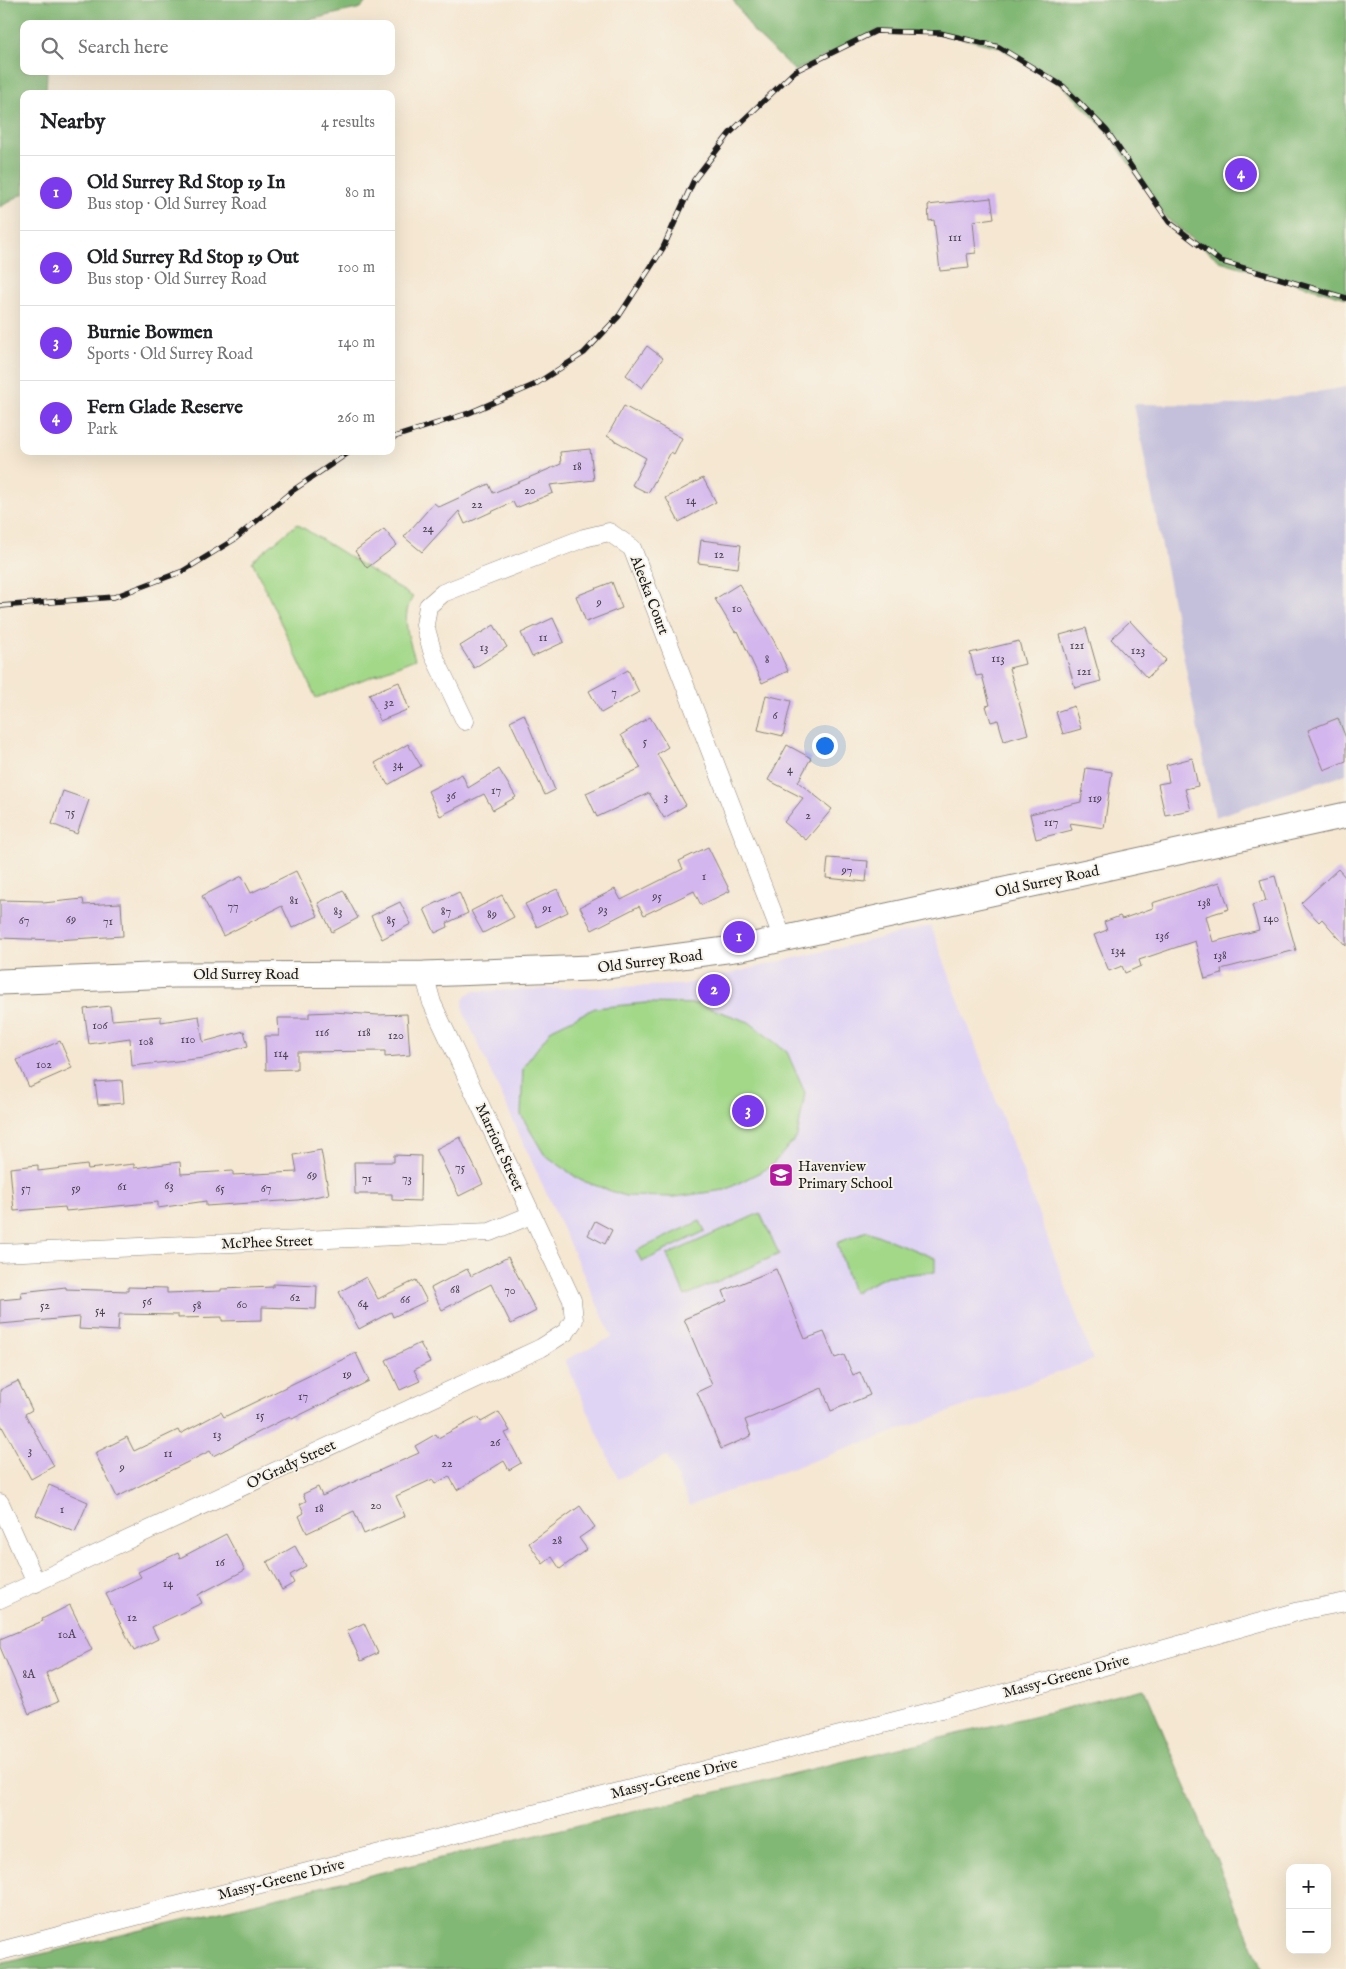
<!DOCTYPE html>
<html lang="en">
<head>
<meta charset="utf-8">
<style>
  body { margin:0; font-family:"IM FELL English",serif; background:#f6f6f6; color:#202124 }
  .controls { position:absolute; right:15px; bottom:15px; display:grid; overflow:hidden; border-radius:10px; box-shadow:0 5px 20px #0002 }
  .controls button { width:45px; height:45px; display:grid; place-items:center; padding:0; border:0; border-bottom:1px solid #e0e0e0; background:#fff; color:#202124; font:25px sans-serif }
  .you { position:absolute; left:824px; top:745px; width:18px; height:18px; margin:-12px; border:4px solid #fff; border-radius:50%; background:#1a73e8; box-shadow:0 0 0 8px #1a73e833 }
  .badge { display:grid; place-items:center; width:32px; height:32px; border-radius:50%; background:#7c3aed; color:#fff; font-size:16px; font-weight:700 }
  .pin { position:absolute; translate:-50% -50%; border:2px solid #fff; box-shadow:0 1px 5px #0006 }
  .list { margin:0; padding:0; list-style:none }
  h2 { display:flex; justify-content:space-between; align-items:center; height:65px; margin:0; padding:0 20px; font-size:21px }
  h2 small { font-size:16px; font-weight:400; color:#757577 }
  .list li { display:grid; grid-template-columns:32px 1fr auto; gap:15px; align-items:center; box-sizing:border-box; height:75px; padding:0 20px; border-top:1px solid #e0e0e0 }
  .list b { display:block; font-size:19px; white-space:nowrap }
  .list p { margin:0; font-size:16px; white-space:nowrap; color:#757577 }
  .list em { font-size:16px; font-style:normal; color:#757577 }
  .icon { flex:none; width:28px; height:28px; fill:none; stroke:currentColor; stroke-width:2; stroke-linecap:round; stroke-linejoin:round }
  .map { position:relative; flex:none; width:1346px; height:1969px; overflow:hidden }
  .search { position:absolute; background:#fff; box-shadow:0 5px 20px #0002; left:20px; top:20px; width:375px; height:55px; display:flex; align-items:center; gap:12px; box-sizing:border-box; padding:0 18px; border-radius:10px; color:#757577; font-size:19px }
  .panel { position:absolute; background:#fff; box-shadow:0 5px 20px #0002; left:20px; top:90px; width:375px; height:365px; border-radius:10px }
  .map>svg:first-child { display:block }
</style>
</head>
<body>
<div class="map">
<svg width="1346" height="1969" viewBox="0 0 1346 1969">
  <rect width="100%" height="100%" fill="#f7f3e8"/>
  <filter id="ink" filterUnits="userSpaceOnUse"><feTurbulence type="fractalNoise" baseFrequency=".02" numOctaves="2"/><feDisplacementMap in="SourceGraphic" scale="10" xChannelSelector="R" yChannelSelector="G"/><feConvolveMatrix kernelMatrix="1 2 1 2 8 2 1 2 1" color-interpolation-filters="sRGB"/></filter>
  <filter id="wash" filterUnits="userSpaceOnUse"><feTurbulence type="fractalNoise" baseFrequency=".0096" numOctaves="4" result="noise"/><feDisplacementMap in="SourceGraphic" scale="20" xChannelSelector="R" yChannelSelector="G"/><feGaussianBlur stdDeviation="1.12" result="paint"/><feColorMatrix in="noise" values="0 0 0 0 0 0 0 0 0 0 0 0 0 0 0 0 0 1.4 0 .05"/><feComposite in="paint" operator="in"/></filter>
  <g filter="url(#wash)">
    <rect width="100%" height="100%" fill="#f5e7d1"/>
    <path fill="#e0d4f4" d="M 931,926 L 1093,1360 L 690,1505 L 667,1456 L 618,1479 L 565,1360 L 612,1337 L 464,1013 L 463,1000 L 468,994 L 475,991 L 682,985 Z"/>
    <path fill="#c4c0db" d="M 1346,387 L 1346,774 L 1215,817 L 1134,404 L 1241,405 Z"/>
    <g fill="#a3d889" stroke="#607a52">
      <path d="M 297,524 L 413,597 C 400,615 409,640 415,659 L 316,698 L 252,561 Z"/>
      <path d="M 645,1003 L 698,1004 L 749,1022 L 787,1052 L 805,1093 L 797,1137 L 770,1167 L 725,1190 L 674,1197 L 625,1196 L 580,1180 L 544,1154 L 521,1115 L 523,1067 L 552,1029 L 595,1008 Z"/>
      <path d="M 760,1213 L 779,1254 L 685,1296 L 667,1255 Z"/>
      <path d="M 700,1221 L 705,1231 L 642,1262 L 636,1251 Z"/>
      <path d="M 867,1231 L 935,1258 L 935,1272 L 887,1276 L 853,1293 L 837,1243 Z"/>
    </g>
    <g fill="#82b875" stroke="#4f6a48">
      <path d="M 0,0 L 368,0 L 361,8 L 291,24 L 24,24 L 24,71 L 47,71 L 46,94 L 24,94 L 24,193 L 0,207 Z"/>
      <path d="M 733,0 L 1346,0 L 1346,298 L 1220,261 L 1166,218 L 1107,131 L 1063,86 L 999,47 L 940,33 L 876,31 L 795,71 L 754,32 Z"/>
      <path d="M 1145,1689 L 1262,1969 L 0,1969 L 0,1964 Z"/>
    </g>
    <g id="blocks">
      <g fill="#d3b6ee">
        <path d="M 991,198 L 994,218 L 973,221 L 976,253 L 967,254 L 969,268 L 940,271 L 934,220 L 929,221 L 928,205 Z"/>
        <path d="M 647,346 L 663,358 L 642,388 L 626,375 Z"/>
        <path d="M 624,406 L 682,438 L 674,454 L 671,452 L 648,493 L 632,485 L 646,458 L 607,436 Z"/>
        <path d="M 590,449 L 594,480 L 550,485 L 553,493 L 516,508 L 513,502 L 465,524 L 459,511 L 422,552 L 404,537 L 434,503 L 439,507 L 489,484 L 493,493 L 561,464 L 560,452 Z"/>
        <path d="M 703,478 L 716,502 L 679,522 L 666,498 Z"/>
        <path d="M 384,529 L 397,545 L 367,568 L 355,551 Z"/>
        <path d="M 701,540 L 741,545 L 738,568 L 698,563 Z"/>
        <path d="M 612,582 L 622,608 L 586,622 L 576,596 Z"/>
        <path d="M 739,584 L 774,641 L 788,671 L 762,683 L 738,631 L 735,632 L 715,599 Z"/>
        <path d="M 553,618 L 564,642 L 532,657 L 521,633 Z"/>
        <path d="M 1130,621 L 1166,660 L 1147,678 L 1111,639 Z"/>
        <path d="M 494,625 L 507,647 L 474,668 L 460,646 Z"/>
        <path d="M 1086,628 L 1101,681 L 1075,688 L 1060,635 Z"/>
        <path d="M 1019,641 L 1025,664 L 1009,668 L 1028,734 L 1004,741 L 998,720 L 991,722 L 986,706 L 990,705 L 982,675 L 976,676 L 970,653 Z"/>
        <path d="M 628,670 L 639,692 L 601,713 L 589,691 Z"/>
        <path d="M 399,682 L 409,709 L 380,721 L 369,694 Z"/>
        <path d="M 766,695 L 791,701 L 783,736 L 758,730 Z"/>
        <path d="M 1074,706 L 1081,729 L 1063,734 L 1056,712 Z"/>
        <path d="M 524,714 L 555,790 L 545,795 L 510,721 Z"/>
        <path d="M 650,717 L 668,747 L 657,754 L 686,805 L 664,818 L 649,793 L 597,817 L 586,793 L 641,768 L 621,735 Z"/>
        <path d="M 1338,718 L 1346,738 L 1346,761 L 1324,770 L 1308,730 Z"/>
        <path d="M 408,744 L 421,766 L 388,785 L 375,763 Z"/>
        <path d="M 787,745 L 811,758 L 798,782 L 832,809 L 806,840 L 784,822 L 803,798 L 768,780 Z"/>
        <path d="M 1192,758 L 1198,786 L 1185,789 L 1191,810 L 1165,815 L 1158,784 L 1169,782 L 1166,765 Z"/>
        <path d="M 1086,768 L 1112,772 L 1104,828 L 1070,823 L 1072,830 L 1036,839 L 1030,814 L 1081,802 Z"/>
        <path d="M 499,769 L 516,797 L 493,810 L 484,794 L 440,816 L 428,791 L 462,774 L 468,788 Z"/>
        <path d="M 63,791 L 89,800 L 77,834 L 52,824 Z"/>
        <path d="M 708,847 L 730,891 L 701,905 L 694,891 L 644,915 L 639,906 L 592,930 L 580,907 L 615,889 L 621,900 L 683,869 L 679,861 Z"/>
        <path d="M 828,858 L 868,861 L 866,882 L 826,878 Z"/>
        <path d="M 1338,869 L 1346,878 L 1346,946 L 1322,919 L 1319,922 L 1301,903 Z"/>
        <path d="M 296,871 L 318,916 L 292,928 L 282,906 L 223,936 L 202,896 L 242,876 L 251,893 Z"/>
        <path d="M 1275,876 L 1296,950 L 1221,969 L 1222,974 L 1205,979 L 1195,941 L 1139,960 L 1141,966 L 1125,973 L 1122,966 L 1109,971 L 1094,935 L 1107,930 L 1104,922 L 1120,916 L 1122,919 L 1153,908 L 1152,903 L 1220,882 L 1229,909 L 1206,916 L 1213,942 L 1259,930 L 1252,905 L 1266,901 L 1260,880 Z"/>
        <path d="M 557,889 L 568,912 L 537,927 L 525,904 Z"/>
        <path d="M 343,890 L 358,918 L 332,932 L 318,903 Z"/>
        <path d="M 459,892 L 468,913 L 447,923 L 448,927 L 435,933 L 424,909 Z"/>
        <path d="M 502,895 L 514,917 L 483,933 L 471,911 Z"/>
        <path d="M 83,899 L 84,905 L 121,903 L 123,936 L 55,940 L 0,938 L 0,900 L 43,901 L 43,903 Z"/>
        <path d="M 400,902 L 411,924 L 382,939 L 371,916 Z"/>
        <path d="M 110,1006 L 112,1020 L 161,1016 L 161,1022 L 199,1016 L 203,1042 L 244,1031 L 248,1046 L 204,1058 L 132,1066 L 130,1038 L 89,1044 L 84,1009 Z"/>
        <path d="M 333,1012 L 378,1015 L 407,1014 L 410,1055 L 385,1057 L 385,1051 L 297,1052 L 297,1069 L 266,1070 L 265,1036 L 279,1036 L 278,1018 L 309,1018 L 309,1013 Z"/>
        <path d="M 60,1041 L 72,1068 L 29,1087 L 17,1060 Z"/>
        <path d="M 122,1080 L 124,1103 L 98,1105 L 95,1082 Z"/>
        <path d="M 460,1137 L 483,1184 L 459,1196 L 436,1149 Z"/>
        <path d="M 321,1150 L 329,1194 L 298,1200 L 235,1204 L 206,1206 L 206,1201 L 158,1208 L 158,1202 L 66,1211 L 65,1207 L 14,1211 L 10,1168 L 38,1165 L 38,1171 L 87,1165 L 88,1169 L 134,1164 L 134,1168 L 180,1162 L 181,1174 L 233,1171 L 233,1175 L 297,1172 L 294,1155 Z"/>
        <path d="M 394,1155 L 421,1156 L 420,1201 L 392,1200 L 392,1194 L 355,1194 L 354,1162 L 394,1162 Z"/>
        <path d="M 595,1221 L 612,1230 L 605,1244 L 588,1235 Z"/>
        <path d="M 508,1257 L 536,1311 L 511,1324 L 491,1284 L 442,1310 L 431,1288 L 467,1269 L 471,1276 Z"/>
        <path d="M 776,1269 L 805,1339 L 824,1332 L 835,1358 L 844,1355 L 853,1375 L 860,1372 L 870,1395 L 831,1411 L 822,1388 L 745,1420 L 751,1436 L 721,1449 L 697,1392 L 712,1385 L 684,1319 L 727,1301 L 723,1291 Z"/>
        <path d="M 366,1277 L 378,1299 L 416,1280 L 427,1301 L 393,1317 L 391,1312 L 359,1329 L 339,1292 Z"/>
        <path d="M 273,1284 L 317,1286 L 316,1309 L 262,1307 L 262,1320 L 222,1321 L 222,1317 L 178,1318 L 178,1315 L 119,1314 L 118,1331 L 79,1329 L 80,1317 L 0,1324 L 0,1300 L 22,1298 L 21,1292 L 66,1287 L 66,1289 L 128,1291 L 128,1287 L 167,1288 L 167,1293 L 221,1291 L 221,1289 L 273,1287 Z"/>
        <path d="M 420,1343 L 430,1362 L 414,1370 L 420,1381 L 400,1390 L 386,1360 Z"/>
        <path d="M 356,1353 L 369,1381 L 292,1419 L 290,1416 L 213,1456 L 210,1451 L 117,1497 L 95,1453 L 127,1437 L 134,1451 L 178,1430 L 180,1434 L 221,1412 L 224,1417 Z"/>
        <path d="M 18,1381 L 32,1410 L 25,1414 L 54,1466 L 31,1479 L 0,1423 L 0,1390 Z"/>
        <path d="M 499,1412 L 510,1431 L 505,1433 L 521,1463 L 509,1470 L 504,1461 L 457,1490 L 449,1476 L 435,1484 L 433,1479 L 396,1496 L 405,1516 L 364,1534 L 354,1511 L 307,1533 L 299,1516 L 304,1513 L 300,1504 L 306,1501 L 303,1494 L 318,1487 L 322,1496 L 419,1453 L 415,1446 L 436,1434 L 438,1438 L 478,1417 L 481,1422 Z"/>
        <path d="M 49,1485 L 88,1502 L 75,1532 L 36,1515 Z"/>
        <path d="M 580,1506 L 595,1527 L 579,1538 L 587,1549 L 560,1569 L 552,1557 L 543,1564 L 529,1543 Z"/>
        <path d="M 226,1534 L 245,1570 L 198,1595 L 202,1603 L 152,1627 L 158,1639 L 134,1651 L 106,1594 L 141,1577 L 138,1572 L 178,1553 L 180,1558 Z"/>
        <path d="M 295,1546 L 306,1566 L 290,1575 L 294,1583 L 282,1590 L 267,1562 Z"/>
        <path d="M 70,1605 L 92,1650 L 46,1673 L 58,1702 L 29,1714 L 0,1647 L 0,1639 L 43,1621 L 42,1619 Z"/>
        <path d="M 364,1623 L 378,1653 L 361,1661 L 347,1631 Z"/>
      </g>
    </g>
  </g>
  <g filter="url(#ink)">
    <use href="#blocks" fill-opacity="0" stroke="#888276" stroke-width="1"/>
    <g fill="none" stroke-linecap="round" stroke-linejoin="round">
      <defs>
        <g id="street">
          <path d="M 465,721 L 433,654 L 425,625 L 428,606 L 443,593 L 584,538 L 609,532 L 632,548 L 783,939"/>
          <path d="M 0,1253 L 490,1232 L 531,1215"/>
          <path d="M 0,1503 L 36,1583"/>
          <path d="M 0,1599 L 541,1348 L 566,1332 L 574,1320 L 572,1300 L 432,1003 L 424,974"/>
          <path d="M 0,1951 L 1062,1678 L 1300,1611 L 1346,1602"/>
        </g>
        <path id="secondary" d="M 0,982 L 174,975 L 424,974 L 591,968 L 741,948 L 1346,815"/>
      </defs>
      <use href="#street" stroke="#888276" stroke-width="19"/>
      <use href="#secondary" stroke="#888276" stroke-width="27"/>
      <use href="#street" stroke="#fff" stroke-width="18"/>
      <use href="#secondary" stroke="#fff" stroke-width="25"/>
      <defs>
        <g id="rail">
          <path d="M 391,438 L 469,413 L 534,385 L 584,353 L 619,316 L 663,248 L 694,180 L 730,133 L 795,71 L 876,31 L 940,33 L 999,47 L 1063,86 L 1107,131 L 1169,222 L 1220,261 L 1346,298"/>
          <path d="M 0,606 L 114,597 L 183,571 L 235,539 L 292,491 L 351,451"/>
        </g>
      </defs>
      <use href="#rail" stroke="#1c1c1c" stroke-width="5.5"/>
      <use href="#rail" stroke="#f7f3e8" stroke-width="4" stroke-dasharray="11" stroke-linecap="butt"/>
    </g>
  </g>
  <defs>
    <symbol id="school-square" viewBox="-11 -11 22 22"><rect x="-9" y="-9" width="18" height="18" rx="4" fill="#b5179e" stroke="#f7f3e8"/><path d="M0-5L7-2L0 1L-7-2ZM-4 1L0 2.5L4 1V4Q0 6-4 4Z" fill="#fff"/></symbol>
  </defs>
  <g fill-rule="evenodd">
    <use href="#school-square" x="767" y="1161" width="28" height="28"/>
  </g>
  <g text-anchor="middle" stroke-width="4" stroke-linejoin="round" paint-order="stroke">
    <g font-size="12" fill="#4a4250">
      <text x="955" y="241">111</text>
      <text x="577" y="470">18</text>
      <text x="530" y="494">20</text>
      <text x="691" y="504">14</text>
      <text x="477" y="508">22</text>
      <text x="428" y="532">24</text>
      <text x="719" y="558">12</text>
      <text x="599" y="606">9</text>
      <text x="737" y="612">10</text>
      <text x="543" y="641">11</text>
      <text x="1077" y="649">121</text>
      <text x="484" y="651">13</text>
      <text x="1138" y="654">123</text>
      <text x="998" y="662">113</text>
      <text x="767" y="663">8</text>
      <text x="1084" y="675">121</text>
      <text x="614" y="696">7</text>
      <text x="389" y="706">32</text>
      <text x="775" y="719">6</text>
      <text x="645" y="745">5</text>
      <text x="398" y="768">34</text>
      <text x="790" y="773">4</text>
      <text x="496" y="794">17</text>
      <text x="451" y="799">36</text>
      <text x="666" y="800">3</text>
      <text x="1095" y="802">119</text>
      <text x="70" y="816">75</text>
      <text x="808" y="819">2</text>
      <text x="1051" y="826">117</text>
      <text x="847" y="874">97</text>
      <text x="704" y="880">1</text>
      <text x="657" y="900">95</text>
      <text x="294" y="904">81</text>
      <text x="1204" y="906">138</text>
      <text x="233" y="910">77</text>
      <text x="547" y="912">91</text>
      <text x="603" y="913">93</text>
      <text x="338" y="915">83</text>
      <text x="446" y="915">87</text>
      <text x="492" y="918">89</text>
      <text x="1271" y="922">140</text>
      <text x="71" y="923">69</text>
      <text x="24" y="924">67</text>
      <text x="391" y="924">85</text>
      <text x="108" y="925">71</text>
      <text x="1162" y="939">136</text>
      <text x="1118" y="954">134</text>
      <text x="1220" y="959">138</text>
      <text x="100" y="1029">106</text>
      <text x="322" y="1036">116</text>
      <text x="364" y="1036">118</text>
      <text x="396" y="1039">120</text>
      <text x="188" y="1043">110</text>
      <text x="146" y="1045">108</text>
      <text x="281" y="1057">114</text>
      <text x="44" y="1068">102</text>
      <text x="460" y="1171">75</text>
      <text x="312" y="1179">69</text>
      <text x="367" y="1182">71</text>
      <text x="407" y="1182">73</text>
      <text x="169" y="1189">63</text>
      <text x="122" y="1190">61</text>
      <text x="26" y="1192">57</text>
      <text x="76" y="1192">59</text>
      <text x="220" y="1192">65</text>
      <text x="266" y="1192">67</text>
      <text x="455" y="1293">68</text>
      <text x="510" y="1294">70</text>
      <text x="295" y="1301">62</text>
      <text x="405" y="1303">66</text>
      <text x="147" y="1305">56</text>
      <text x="363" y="1307">64</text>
      <text x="242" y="1308">60</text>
      <text x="45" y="1309">52</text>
      <text x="197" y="1309">58</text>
      <text x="100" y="1314">54</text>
      <text x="347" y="1378">19</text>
      <text x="303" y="1400">17</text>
      <text x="260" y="1419">15</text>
      <text x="217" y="1438">13</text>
      <text x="495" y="1446">26</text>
      <text x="30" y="1454">3</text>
      <text x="168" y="1457">11</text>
      <text x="447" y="1467">22</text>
      <text x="122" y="1471">9</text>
      <text x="376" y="1509">20</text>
      <text x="319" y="1512">18</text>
      <text x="62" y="1513">1</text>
      <text x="557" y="1544">28</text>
      <text x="220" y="1566">16</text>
      <text x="168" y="1587">14</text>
      <text x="132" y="1621">12</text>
      <text x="67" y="1638">10A</text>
      <text x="29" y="1678">8A</text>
    </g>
    <g font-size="15" fill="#1c1c1c" stroke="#f7f3e8">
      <text transform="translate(650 595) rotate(69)" y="5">Aleeka Court</text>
      <text transform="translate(1047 881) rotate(-12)" y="5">Old Surrey Road</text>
      <text transform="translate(650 961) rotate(-7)" y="5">Old Surrey Road</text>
      <text x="246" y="979">Old Surrey Road</text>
      <text transform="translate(500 1147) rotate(65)" y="5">Marriott Street</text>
      <text transform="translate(267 1242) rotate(-2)" y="5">McPhee Street</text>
      <text transform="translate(291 1464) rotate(-25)" y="5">O'Grady Street</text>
      <text transform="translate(1066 1676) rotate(-15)" y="5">Massy-Greene Drive</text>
      <text transform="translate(674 1778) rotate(-14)" y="5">Massy-Greene Drive</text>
      <text transform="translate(281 1879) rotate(-14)" y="5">Massy-Greene Drive</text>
    </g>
    <g font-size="15" fill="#1c1c1c" stroke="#f7f3e8" text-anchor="start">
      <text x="798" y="1171">Havenview<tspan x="798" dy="17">Primary School</tspan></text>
    </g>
  </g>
</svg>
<div class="controls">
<button>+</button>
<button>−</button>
</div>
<div class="you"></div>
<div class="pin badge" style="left:739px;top:937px">1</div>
<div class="pin badge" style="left:714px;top:990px">2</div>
<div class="pin badge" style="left:748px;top:1111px">3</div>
<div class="pin badge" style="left:1241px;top:174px">4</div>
<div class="search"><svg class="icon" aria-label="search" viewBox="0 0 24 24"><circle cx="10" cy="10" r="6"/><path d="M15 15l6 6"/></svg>Search here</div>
<section class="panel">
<h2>Nearby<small>4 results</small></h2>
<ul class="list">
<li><span class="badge">1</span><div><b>Old Surrey Rd Stop 19 In</b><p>Bus stop · Old Surrey Road</p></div><em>80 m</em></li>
<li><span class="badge">2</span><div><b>Old Surrey Rd Stop 19 Out</b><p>Bus stop · Old Surrey Road</p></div><em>100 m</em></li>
<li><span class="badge">3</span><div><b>Burnie Bowmen</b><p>Sports · Old Surrey Road</p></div><em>140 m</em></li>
<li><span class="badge">4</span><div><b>Fern Glade Reserve</b><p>Park</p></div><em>260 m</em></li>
</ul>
</section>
</div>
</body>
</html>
